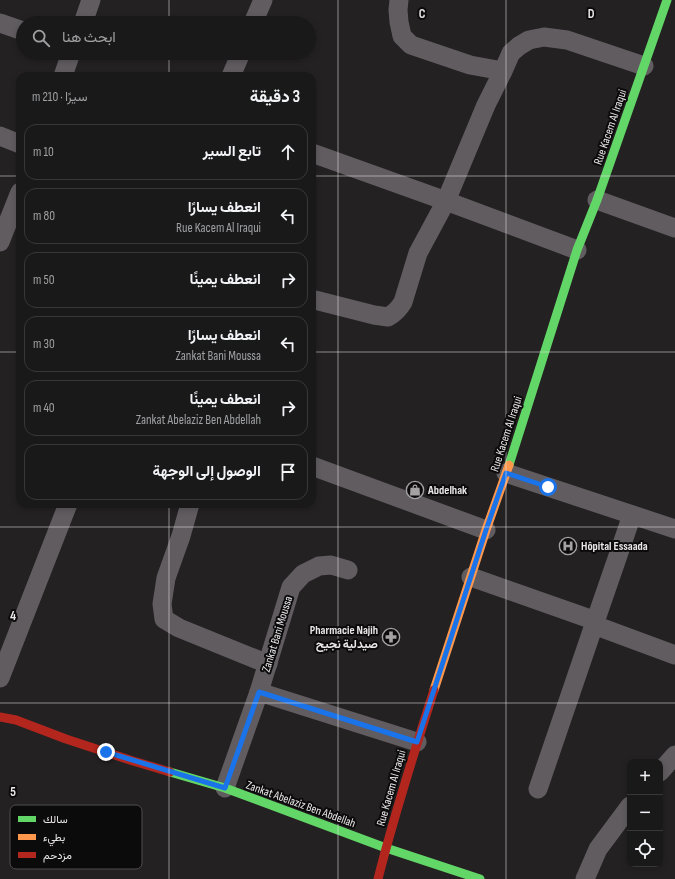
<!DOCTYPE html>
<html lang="ar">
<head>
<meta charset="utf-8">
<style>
  body { margin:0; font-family:"Sofia Sans Condensed",Vazirmatn,sans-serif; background:#232223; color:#f1f3f6; direction:rtl }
  .controls { position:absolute; right:12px; bottom:12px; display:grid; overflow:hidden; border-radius:8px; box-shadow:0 2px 6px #0003 }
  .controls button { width:36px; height:36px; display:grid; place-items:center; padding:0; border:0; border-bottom:1px solid #383839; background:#1a191a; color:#f1f3f6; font:20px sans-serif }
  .stop { position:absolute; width:12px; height:12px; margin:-9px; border:3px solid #1a73e8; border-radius:50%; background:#fff }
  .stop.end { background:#1a73e8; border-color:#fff; box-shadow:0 1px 4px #0008 }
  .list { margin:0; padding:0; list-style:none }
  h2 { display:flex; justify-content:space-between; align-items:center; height:52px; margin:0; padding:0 16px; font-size:17px }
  h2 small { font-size:13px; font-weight:400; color:#9fa0a2 }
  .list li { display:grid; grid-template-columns:26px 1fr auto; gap:12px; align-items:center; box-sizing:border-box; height:56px; margin:0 8px 8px; padding:0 8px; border:1px solid #383839; border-radius:12px }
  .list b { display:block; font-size:15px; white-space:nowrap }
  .list p { margin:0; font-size:13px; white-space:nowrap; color:#9fa0a2 }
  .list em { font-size:13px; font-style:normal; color:#9fa0a2 }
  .icon { flex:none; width:22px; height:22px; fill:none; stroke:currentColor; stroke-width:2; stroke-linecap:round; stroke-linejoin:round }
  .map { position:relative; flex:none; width:675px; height:879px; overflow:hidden; direction:ltr }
  .search { position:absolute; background:#1a191a; box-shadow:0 2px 6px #0003; left:16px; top:16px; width:300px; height:44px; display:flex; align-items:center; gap:10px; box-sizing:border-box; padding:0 14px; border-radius:22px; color:#9fa0a2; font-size:15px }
  .panel { position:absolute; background:#1a191a; box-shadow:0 2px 6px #0003; left:16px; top:72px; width:300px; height:436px; border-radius:12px; direction:rtl }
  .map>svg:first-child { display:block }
</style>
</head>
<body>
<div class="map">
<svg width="675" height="879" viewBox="0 0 675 879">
  <rect width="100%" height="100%" fill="#232122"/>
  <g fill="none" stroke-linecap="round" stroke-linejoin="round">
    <g stroke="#615c60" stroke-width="19">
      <path d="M 0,23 L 23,31"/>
      <path d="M 83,23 L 91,0"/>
      <path d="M 253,23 L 263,0"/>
      <path d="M 503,71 L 511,53 L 519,46 L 529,40 L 544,37 L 567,40 L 644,66"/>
      <path d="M 63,76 L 71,53"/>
      <path d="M 231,76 L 241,53"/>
      <path d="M 0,136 L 20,144"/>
      <path d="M 312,153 L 446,201 L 577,250"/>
      <path d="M 597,200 L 675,228"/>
      <path d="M 0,242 L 20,192"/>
      <path d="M 312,301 L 315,300 L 374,315 L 388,317 C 395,313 399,309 403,302 L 418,253 L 446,201 L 486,105 L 503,71 L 470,65 L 411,45 L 402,36 L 399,22 L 398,10 L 399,0"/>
      <path d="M 312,466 L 486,530"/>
      <path d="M 506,473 L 675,529"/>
      <path d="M 190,504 L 181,536 L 166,578 L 162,604 L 164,619 L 179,628 L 268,664"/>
      <path d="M 471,577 L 596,621"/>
      <path d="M 594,625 L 632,515"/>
      <path d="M 0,678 L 68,504"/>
      <path d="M 259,692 L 417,742"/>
      <path d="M 660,772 L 675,755"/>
      <path d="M 225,788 L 259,692 L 291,587 L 303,574 L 319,566 L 331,565 L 348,570"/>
      <path d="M 538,789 L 594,625 L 675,655"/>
      <path d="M 585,879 L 598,849 L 630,806"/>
    </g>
    <g stroke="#63d668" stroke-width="9">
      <path d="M 509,465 L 577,250 L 597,200 L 667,0"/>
      <path d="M 170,772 L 225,788 L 386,848 L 480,879"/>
    </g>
    <path stroke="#ff974d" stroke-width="9" d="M 434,690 L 486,530 L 509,465"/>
    <g stroke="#b3261e" stroke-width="9">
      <path d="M 0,717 L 16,720 L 66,739 L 133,761 L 170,772"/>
      <path d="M 378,879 C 394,815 414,753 434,690"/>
    </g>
  </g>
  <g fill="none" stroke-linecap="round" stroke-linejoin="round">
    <path stroke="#1a73e8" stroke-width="5" d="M 106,752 L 225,788 L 259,692 L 417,742 L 486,530 L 506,473 L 548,487"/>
  </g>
  <path fill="none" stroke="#eae7e9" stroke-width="1" stroke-opacity="0.55" d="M 169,0 L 169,23M 338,0 L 338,879M 506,0 L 506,879M 169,53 L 169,76M 0,176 L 20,176M 312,176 L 675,176M 0,352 L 20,352M 312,352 L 675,352M 169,504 L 169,879M 0,527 L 675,527M 0,703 L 675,703"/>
  <defs>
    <symbol id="shop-ring" viewBox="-11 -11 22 22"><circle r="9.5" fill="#0c0b0c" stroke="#a4a2a3" stroke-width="1.5"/><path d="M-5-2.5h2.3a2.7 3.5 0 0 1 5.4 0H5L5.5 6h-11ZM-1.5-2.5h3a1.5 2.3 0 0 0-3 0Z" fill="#a4a2a3"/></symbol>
    <symbol id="hospital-ring" viewBox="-11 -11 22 22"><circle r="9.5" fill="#0c0b0c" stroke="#a4a2a3" stroke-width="1.5"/><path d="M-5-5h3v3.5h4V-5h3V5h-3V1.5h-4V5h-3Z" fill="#a4a2a3"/></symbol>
    <symbol id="pharmacy-ring" viewBox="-11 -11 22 22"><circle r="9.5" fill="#0c0b0c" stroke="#a4a2a3" stroke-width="1.5"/><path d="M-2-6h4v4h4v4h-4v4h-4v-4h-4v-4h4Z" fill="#a4a2a3"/></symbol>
  </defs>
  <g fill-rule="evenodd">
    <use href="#shop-ring" x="405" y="480" width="20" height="20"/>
    <use href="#hospital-ring" x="558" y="536" width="20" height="20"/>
    <use href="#pharmacy-ring" x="381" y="627" width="20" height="20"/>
  </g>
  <g text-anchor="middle" stroke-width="4" stroke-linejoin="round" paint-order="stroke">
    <g font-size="12" fill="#eae7e9" stroke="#0c0b0c">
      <text transform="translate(610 127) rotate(-71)" y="4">Rue Kacem Al Iraqui</text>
      <text transform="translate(506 434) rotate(-72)" y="4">Rue Kacem Al Iraqui</text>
      <text transform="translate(277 634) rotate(-73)" y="4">Zankat Bani Moussa</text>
      <text transform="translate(391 788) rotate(-74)" y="4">Rue Kacem Al Iraqui</text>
      <text transform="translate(301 804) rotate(20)" y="4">Zankat Abelaziz Ben Abdellah</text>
    </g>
    <g font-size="12" font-weight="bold" fill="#eae7e9" stroke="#0c0b0c" text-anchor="start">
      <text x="428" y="494">Abdelhak</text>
      <text x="581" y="550">Hôpital Essaada</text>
      <text x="378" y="634" text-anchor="end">Pharmacie Najih<tspan x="378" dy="14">صيدلية نجيح</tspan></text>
    </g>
  </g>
  <rect x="10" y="805" width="132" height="64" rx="6" fill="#0c0b0c" stroke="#4f4d4e" stroke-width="1"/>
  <rect x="18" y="816" width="18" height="6" fill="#63d668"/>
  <rect x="18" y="834" width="18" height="6" fill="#ff974d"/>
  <rect x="18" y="852" width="18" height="6" fill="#b3261e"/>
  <g font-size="11" fill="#eae7e9">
    <text x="43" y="823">سالك</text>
    <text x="43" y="841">بطيء</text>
    <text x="43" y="859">مزدحم</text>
  </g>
  <g font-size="13" text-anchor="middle" font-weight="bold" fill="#eae7e9" stroke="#0c0b0c" stroke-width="4" stroke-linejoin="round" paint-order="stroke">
    <text x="422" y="18">C</text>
    <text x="591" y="18">D</text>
    <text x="13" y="620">4</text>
    <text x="13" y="796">5</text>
  </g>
</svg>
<div class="controls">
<button>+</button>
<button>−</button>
<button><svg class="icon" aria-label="locate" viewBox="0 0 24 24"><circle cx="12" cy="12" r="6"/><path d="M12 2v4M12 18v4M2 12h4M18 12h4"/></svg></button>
</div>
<div class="stop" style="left:548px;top:487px"></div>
<div class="stop end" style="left:106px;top:752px"></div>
<div class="search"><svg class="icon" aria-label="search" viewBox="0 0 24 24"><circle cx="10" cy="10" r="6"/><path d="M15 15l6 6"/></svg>ابحث هنا</div>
<section class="panel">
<h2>3 دقيقة<small>سيرًا · 210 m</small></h2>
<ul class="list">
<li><svg class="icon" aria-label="ahead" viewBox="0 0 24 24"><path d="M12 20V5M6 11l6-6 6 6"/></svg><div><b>تابع السير</b></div><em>10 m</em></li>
<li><svg class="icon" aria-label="left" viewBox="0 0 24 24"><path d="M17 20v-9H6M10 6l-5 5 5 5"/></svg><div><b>انعطف يسارًا</b><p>Rue Kacem Al Iraqui</p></div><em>80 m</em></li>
<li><svg class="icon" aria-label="right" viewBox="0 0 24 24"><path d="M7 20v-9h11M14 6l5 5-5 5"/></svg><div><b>انعطف يمينًا</b></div><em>50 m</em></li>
<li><svg class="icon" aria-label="left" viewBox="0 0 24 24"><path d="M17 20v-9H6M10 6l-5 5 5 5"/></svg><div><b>انعطف يسارًا</b><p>Zankat Bani Moussa</p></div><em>30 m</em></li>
<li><svg class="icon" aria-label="right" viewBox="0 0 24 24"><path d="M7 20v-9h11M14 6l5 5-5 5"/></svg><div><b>انعطف يمينًا</b><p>Zankat Abelaziz Ben Abdellah</p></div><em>40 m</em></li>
<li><svg class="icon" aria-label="arrive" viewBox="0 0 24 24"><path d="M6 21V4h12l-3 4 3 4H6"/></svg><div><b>الوصول إلى الوجهة</b></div></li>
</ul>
</section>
</div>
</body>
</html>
